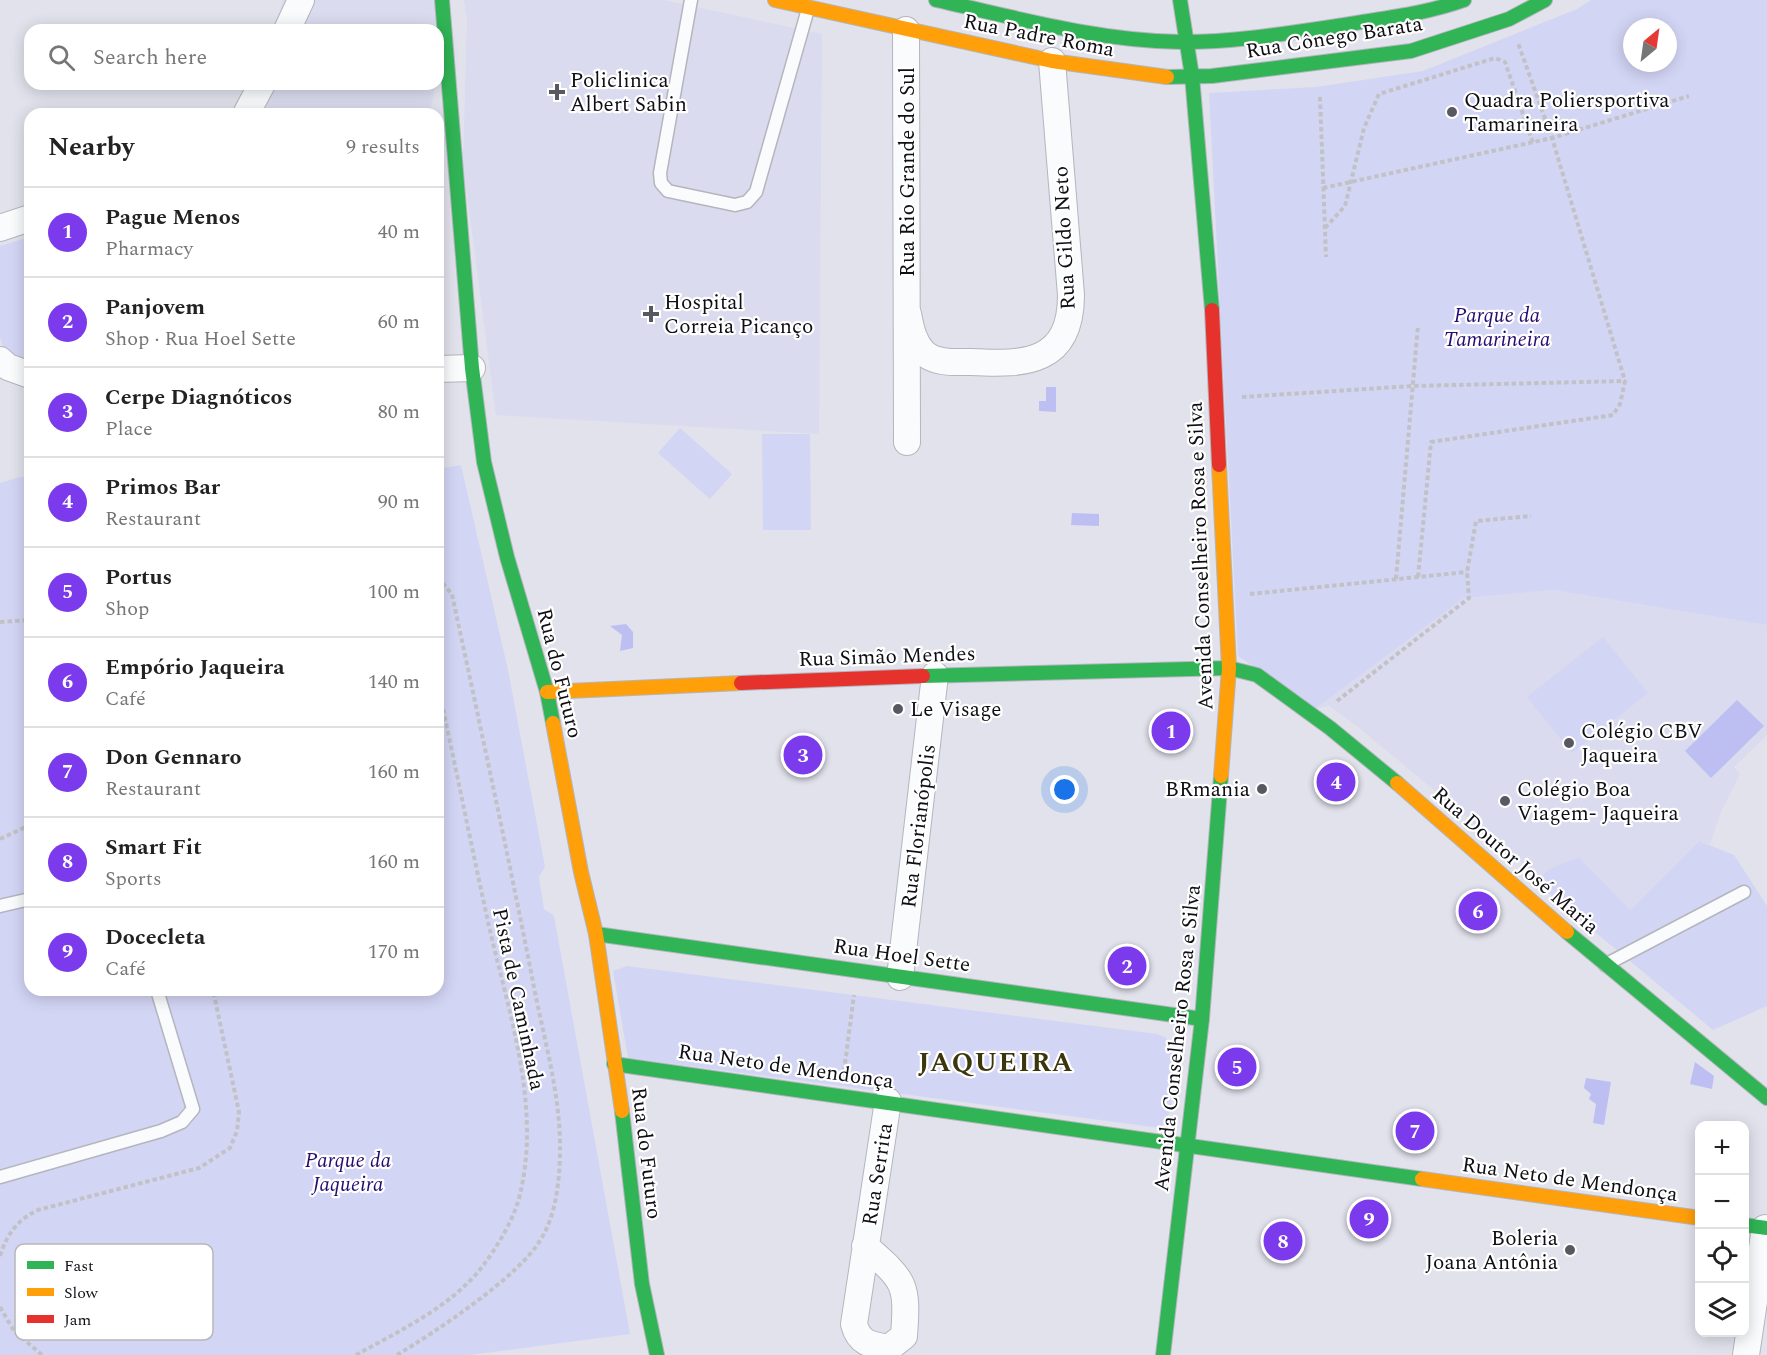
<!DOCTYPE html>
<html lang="en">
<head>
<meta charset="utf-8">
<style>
  body { margin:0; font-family:Spectral,serif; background:#f6f6f6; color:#222 }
  .controls { position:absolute; right:18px; bottom:18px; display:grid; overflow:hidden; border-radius:12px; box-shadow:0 3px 15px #0003 }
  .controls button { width:54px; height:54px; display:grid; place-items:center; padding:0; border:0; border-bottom:2px solid #e0e0e0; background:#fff; color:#222; font:30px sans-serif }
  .compass { position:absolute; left:1623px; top:18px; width:54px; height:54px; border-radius:50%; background:#fff; box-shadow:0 3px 15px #0003; rotate:29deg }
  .you { position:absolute; left:1065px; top:790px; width:21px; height:21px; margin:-15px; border:4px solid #fff; border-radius:50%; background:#1a73e8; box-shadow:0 0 0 9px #1a73e833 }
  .badge { display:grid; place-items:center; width:39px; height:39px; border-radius:50%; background:#7c3aed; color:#fff; font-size:20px; font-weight:700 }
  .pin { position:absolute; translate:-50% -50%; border:3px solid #fff; box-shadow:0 2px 6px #0006 }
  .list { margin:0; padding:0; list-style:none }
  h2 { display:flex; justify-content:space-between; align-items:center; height:78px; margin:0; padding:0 24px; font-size:26px }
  h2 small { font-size:20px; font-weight:400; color:#767676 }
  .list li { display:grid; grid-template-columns:39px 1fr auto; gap:18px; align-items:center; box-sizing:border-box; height:90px; padding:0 24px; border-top:2px solid #e0e0e0 }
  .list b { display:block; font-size:22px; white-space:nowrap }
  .list p { margin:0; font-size:20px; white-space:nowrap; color:#767676 }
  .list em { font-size:20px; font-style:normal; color:#767676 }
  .icon { flex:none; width:33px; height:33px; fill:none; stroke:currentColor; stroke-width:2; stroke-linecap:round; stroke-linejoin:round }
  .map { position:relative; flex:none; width:1767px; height:1355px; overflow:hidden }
  .search { position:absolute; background:#fff; box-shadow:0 3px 15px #0003; left:24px; top:24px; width:420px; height:66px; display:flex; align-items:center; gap:15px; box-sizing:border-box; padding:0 21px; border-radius:18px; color:#767676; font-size:22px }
  .panel { position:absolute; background:#fff; box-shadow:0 3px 15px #0003; left:24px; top:108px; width:420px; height:888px; border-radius:18px }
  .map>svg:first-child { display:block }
</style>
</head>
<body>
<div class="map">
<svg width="1767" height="1355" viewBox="0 0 1767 1355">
  <rect width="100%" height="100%" fill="#e1e2ec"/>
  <g fill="#dadbee">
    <path d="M 282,0 L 448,0 L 438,30 L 278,30 Z"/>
    <path d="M 464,0 L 663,0 L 822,34 L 819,434 L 496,415 L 463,164 L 467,20 Z"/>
    <path d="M 269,84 L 435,84 L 430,114 L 265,114 Z"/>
    <path d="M 1553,590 L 1767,625 L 1767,735 L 1734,767 L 1740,774 L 1721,812 L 1710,844 L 1699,841 L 1630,910 L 1579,857 L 1551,868 L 1540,878 L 1358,727 L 1329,706 L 1315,709 L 1464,598 Z"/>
  </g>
  <g fill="#d3d5f5" fill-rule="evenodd">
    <path d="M 1591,0 L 1767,0 L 1767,625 L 1553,590 L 1464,598 L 1315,709 L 1238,656 L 1209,93 L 1316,87 L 1423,71 L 1577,9 ZM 1632,27 L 1668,27 L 1668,63 L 1632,63 Z"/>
    <path d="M 30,237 L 30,367 L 5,353 L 0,337 L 0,246 Z"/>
    <path d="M 680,428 L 732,474 L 710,499 L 658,453 Z"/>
    <path d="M 762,434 L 810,434 L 811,530 L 763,530 Z"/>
    <path d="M 461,465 L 508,670 L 545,867 L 539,877 L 544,909 L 554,916 L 630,1334 L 469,1355 L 0,1355 L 0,483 L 20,477 L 30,478 L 30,990 L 438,990 L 438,469 Z"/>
    <path d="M 1603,637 L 1648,693 L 1572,753 L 1527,697 Z"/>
    <path d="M 1699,841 L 1734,855 L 1767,906 L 1767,1006 L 1713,1030 L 1535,882 L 1551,868 L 1579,857 L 1630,910 Z"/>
    <path d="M 627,966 L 1157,1034 L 1166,1038 L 1174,1049 L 1171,1110 L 1161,1128 L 628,1058 L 613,971 Z"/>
  </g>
  <g fill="#bdbff3">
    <path d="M 1046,387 L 1056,387 L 1056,412 L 1039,411 L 1039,401 L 1046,401 Z"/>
    <path d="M 1072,513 L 1099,514 L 1099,526 L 1071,525 Z"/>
    <path d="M 626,624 L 633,632 L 633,648 L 620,651 L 622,635 L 610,626 Z"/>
    <path d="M 1737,700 L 1764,726 L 1711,778 L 1685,751 Z"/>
    <path d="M 1695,1062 L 1714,1076 L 1712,1089 L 1690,1084 Z"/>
    <path d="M 1586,1078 L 1611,1082 L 1604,1125 L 1593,1123 L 1596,1104 L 1589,1099 L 1591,1094 L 1584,1088 Z"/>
  </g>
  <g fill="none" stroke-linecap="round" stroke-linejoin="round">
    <defs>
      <g id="lane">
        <path d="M 691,0 L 660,173 L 661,183 L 668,191 L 735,205 L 747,202 L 756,192 L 808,9"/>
        <path d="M 0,906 L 30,899"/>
        <path d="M 1605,965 L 1744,892"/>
        <path d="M 0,1177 L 161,1131 L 182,1122 L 193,1109 L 157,990"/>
      </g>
      <g id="street">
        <path d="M 287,30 L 301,0"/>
        <path d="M 906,30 L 907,442"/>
        <path d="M 246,114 L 262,84"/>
        <path d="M 0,228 L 30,218"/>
        <path d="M 908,314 C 911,328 913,341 923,352 C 935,364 955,362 971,362 C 1026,365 1071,363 1071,295 L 1052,61"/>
        <path d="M 0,360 L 8,367 L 30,375"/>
        <path d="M 438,369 L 472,368"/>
        <path d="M 900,977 L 935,675"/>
        <path d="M 865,1246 C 905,1281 908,1283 904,1336 L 889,1348 C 872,1345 859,1344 854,1324 L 888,1101"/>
        <path d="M 1746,1355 L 1765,1228"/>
      </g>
      <g id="fast">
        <path d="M 442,0 L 472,368 L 484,462 L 507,557 L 547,692 L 553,723"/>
        <path d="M 936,0 C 1017,18 1098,41 1182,42 C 1236,42 1290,33 1344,25 C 1385,18 1425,14 1464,0"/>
        <path d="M 1180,0 L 1192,76 L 1212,310"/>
        <path d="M 1167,77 L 1212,76 L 1411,51 L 1509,19 L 1545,0"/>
        <path d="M 923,676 L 1229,668 L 1257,675 L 1330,728 L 1397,783"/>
        <path d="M 1567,932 L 1767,1098"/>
        <path d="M 596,934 L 1202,1019"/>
        <path d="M 614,1064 L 1422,1179"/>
        <path d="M 622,1111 L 642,1284 L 657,1355"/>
        <path d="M 1744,1225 L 1767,1228"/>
        <path d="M 1163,1355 L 1202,1019 L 1221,776"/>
      </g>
      <g id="slow">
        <path d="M 775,0 L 1052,61 L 1167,77"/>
        <path d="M 1219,465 L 1229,668 L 1221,776"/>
        <path d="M 547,692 L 741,683"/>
        <path d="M 553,723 L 581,872 L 596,934 L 622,1111"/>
        <path d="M 1397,783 L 1567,932"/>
        <path d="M 1422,1179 L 1700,1218"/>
      </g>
      <g id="jam">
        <path d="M 1212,310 L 1219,465"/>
        <path d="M 741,683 L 923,676"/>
      </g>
    </defs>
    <use href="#lane" stroke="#b4b5bd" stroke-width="15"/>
    <use href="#street" stroke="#b4b5bd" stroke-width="28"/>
    <use href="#fast" stroke="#b4b5bd" stroke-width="16"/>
    <use href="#slow" stroke="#b4b5bd" stroke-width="16"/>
    <use href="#jam" stroke="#b4b5bd" stroke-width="16"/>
    <g stroke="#c2c2c6" stroke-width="4" stroke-dasharray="4.5 3" stroke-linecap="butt">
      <path d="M 1320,97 L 1326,257"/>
      <path d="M 1323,188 L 1552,138 L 1689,96"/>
      <path d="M 1325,228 L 1345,206 L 1364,128 L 1379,94 L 1495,58 L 1505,62 L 1533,143"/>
      <path d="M 1242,397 L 1413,386 L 1625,381"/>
      <path d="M 1418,577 L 1431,442 L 1613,415 L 1620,404 L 1625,381 L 1552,138 L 1518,43"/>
      <path d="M 1396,579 L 1418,325"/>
      <path d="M 1250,594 L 1467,572"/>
      <path d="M 0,622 L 30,620"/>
      <path d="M 1337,701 L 1469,598 L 1467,572 L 1476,521 L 1531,516"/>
      <path d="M 0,839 L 30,825"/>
      <path d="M 844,1071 L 854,995"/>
      <path d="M 0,1256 C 7,1234 17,1220 38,1210 L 199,1168 L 230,1148 L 237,1131 L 239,1112 L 213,990"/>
      <path d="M 0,1307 L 14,1331 L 42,1355"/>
      <path d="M 356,1355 C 399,1331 451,1307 482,1267 C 498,1246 516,1216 521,1190 C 541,1100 506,1005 487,917 C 470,840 455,763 438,686"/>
      <path d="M 397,1355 C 435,1332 519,1277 541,1239 C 557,1213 560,1177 560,1147 C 560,1090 542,1032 532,977 C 507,849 479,721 452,594 L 438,578"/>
    </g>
    <use href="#lane" stroke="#fafbfc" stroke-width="12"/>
    <use href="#street" stroke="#fafbfc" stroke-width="26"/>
    <use href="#fast" stroke="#30b455" stroke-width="14"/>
    <use href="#slow" stroke="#ff9f0a" stroke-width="14"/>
    <use href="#jam" stroke="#e5322d" stroke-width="14"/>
  </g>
  <g fill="#585860" stroke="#fff" stroke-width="2">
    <path d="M554 83h6v6h6v6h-6v6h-6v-6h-6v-6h6z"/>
    <circle cx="1452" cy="112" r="6"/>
    <path d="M648 305h6v6h6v6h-6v6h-6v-6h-6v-6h6z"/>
    <circle cx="898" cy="709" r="6"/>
    <circle cx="1569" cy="743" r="6"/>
    <circle cx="1262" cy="789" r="6"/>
    <circle cx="1505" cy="801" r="6"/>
    <circle cx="1570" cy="1250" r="6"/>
  </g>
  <g text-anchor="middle" stroke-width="4.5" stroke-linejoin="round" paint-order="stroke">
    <g font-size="21" fill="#0e0e14" stroke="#fff">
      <text transform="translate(1039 35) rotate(11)" y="7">Rua Padre Roma</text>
      <text transform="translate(1334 37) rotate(-9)" y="7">Rua Cônego Barata</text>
      <text transform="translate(907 172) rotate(-90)" y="7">Rua Rio Grande do Sul</text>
      <text transform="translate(1064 238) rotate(-93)" y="7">Rua Gildo Neto</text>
      <text transform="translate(1200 556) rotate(-92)" y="7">Avenida Conselheiro Rosa e Silva</text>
      <text transform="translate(887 656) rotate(-2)" y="7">Rua Simão Mendes</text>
      <text transform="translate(560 673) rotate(76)" y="7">Rua do Futuro</text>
      <text transform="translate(918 826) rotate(-83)" y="7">Rua Florianópolis</text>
      <text transform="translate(1516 860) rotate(41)" y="7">Rua Doutor José Maria</text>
      <text transform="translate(902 955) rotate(8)" y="7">Rua Hoel Sette</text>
      <text transform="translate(519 999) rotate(78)" y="7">Pista de Caminhada</text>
      <text transform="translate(1177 1038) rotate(-84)" y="7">Avenida Conselheiro Rosa e Silva</text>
      <text transform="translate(786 1066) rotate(8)" y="7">Rua Neto de Mendonça</text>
      <text transform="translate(647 1153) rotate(83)" y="7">Rua do Futuro</text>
      <text transform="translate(877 1174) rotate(-81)" y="7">Rua Serrita</text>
      <text transform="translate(1570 1179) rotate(8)" y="7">Rua Neto de Mendonça</text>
    </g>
    <g font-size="21" fill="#0e0e14" stroke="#fff" text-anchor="start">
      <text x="570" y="87">Policlinica<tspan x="570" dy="24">Albert Sabin</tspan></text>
      <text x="1464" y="107">Quadra Poliersportiva<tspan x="1464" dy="24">Tamarineira</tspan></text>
      <text x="664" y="309">Hospital<tspan x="664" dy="24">Correia Picanço</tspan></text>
      <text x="910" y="716">Le Visage</text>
      <text x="1581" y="738">Colégio CBV<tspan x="1581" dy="24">Jaqueira</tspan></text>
      <text x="1250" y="796" text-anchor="end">BRmania</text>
      <text x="1517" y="796">Colégio Boa<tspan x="1517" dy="24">Viagem- Jaqueira</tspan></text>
      <text x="1558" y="1245" text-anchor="end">Boleria<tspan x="1558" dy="24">Joana Antônia</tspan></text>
    </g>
    <g font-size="21" font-style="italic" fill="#260c72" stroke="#fff">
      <text x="1497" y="322">Parque da<tspan x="1497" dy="24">Tamarineira</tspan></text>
      <text x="348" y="1167">Parque da<tspan x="348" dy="24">Jaqueira</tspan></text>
    </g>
    <g font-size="27" font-weight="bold" letter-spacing="1.5" fill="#3b360b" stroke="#fff">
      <text x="996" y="1071">JAQUEIRA</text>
    </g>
  </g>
  <rect x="15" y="1244" width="198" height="96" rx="9" fill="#fff" stroke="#b7b7b8" stroke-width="1.5"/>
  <rect x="27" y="1261" width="27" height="8" fill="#30b455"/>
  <rect x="27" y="1288" width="27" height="8" fill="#ff9f0a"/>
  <rect x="27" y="1315" width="27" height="8" fill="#e5322d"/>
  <g font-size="16" fill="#0e0e14">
    <text x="64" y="1271">Fast</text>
    <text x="64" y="1298">Slow</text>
    <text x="64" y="1325">Jam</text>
  </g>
</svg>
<div class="controls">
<button>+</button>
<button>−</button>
<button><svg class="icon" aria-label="locate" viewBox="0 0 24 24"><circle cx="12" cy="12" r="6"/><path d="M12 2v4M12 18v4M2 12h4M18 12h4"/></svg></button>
<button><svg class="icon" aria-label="layers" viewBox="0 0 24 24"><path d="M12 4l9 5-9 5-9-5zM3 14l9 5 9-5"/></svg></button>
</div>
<svg class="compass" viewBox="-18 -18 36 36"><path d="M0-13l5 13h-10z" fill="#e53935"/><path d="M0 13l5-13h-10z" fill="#767676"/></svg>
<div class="you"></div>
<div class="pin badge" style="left:1171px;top:731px">1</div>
<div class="pin badge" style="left:1127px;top:966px">2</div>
<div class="pin badge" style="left:803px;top:755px">3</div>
<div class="pin badge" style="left:1336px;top:782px">4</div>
<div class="pin badge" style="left:1237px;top:1067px">5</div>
<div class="pin badge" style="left:1478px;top:911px">6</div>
<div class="pin badge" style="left:1415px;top:1131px">7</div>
<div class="pin badge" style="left:1283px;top:1241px">8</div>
<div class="pin badge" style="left:1369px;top:1219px">9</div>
<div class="search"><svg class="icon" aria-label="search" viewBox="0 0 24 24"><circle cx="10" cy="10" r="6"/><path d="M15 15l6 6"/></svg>Search here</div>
<section class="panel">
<h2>Nearby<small>9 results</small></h2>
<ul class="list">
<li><span class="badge">1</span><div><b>Pague Menos</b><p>Pharmacy</p></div><em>40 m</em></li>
<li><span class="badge">2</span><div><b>Panjovem</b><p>Shop · Rua Hoel Sette</p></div><em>60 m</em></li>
<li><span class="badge">3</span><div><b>Cerpe Diagnóticos</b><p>Place</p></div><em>80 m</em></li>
<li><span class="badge">4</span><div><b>Primos Bar</b><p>Restaurant</p></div><em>90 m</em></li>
<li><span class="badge">5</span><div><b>Portus</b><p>Shop</p></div><em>100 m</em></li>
<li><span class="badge">6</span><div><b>Empório Jaqueira</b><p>Café</p></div><em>140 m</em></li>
<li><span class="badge">7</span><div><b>Don Gennaro</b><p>Restaurant</p></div><em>160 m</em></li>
<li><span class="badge">8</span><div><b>Smart Fit</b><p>Sports</p></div><em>160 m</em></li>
<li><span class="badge">9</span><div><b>Docecleta</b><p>Café</p></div><em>170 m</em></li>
</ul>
</section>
</div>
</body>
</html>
